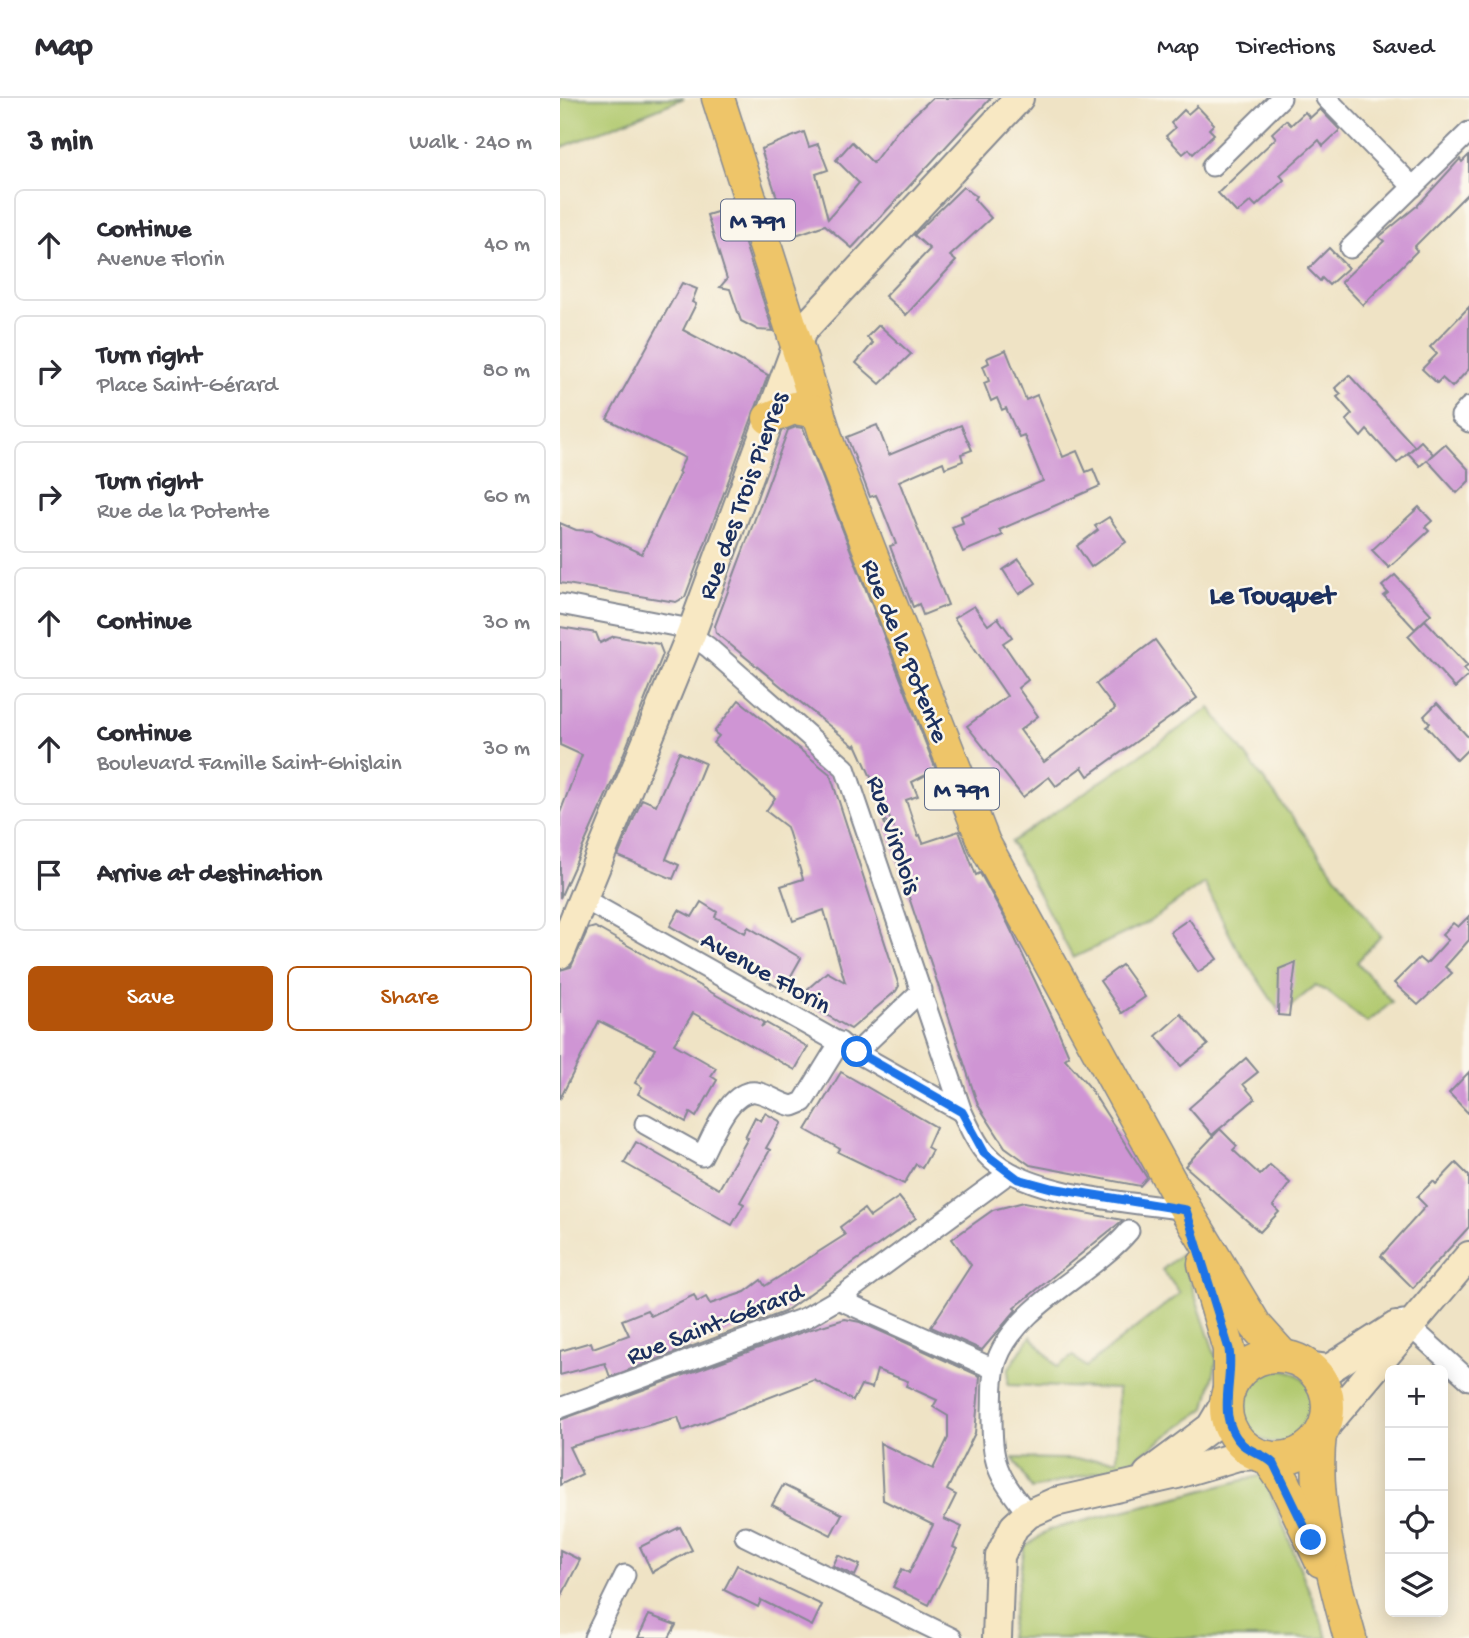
<!DOCTYPE html>
<html lang="en">
<head>
<meta charset="utf-8">
<style>
  body { margin:0; font-family:"Gochi Hand",sans-serif; background:#f2f2f3; color:#2b2b33 }
  .controls { position:absolute; right:21px; bottom:21px; display:grid; overflow:hidden; border-radius:10px; box-shadow:0 4px 18px #0003 }
  .controls button { width:63px; height:63px; display:grid; place-items:center; padding:0; border:0; border-bottom:2px solid #e1e1e2; background:#fff; color:#2b2b33; font:35px sans-serif }
  .stop { position:absolute; width:21px; height:21px; margin:-16px; border:5px solid #1a73e8; border-radius:50%; background:#fff }
  .stop.end { background:#1a73e8; border-color:#fff; box-shadow:0 2px 7px #0008 }
  .list { margin:0; padding:0; list-style:none }
  h2 { display:flex; justify-content:space-between; align-items:center; height:91px; margin:0; padding:0 28px; font-size:30px }
  h2 small { font-size:23px; font-weight:400; color:#7c7c81 }
  .list li { display:grid; grid-template-columns:46px 1fr auto; gap:21px; align-items:center; box-sizing:border-box; height:112px; margin:0 14px 14px; padding:0 14px; border:2px solid #e1e1e2; border-radius:10px }
  .list b { display:block; font-size:26px; white-space:nowrap }
  .list p { margin:0; font-size:23px; white-space:nowrap; color:#7c7c81 }
  .list em { font-size:23px; font-style:normal; color:#7c7c81 }
  .actions { display:flex; gap:14px; padding:21px 28px }
  .actions a { flex:1; padding:16px 0; border:2px solid #b45309; border-radius:10px; text-align:center; font-size:24px; color:#b45309 }
  .actions .main { background:#b45309; color:#fff }
  .icon { flex:none; width:38px; height:38px; fill:none; stroke:currentColor; stroke-width:2; stroke-linecap:round; stroke-linejoin:round }
  .map { position:relative; flex:none; width:909px; height:1540px; overflow:hidden }
  header { display:flex; align-items:center; gap:42px; box-sizing:border-box; height:98px; padding:0 35px; background:#fff; border-bottom:2px solid #e1e1e2 }
  header strong { font-size:33px }
  nav { display:flex; gap:38px; margin-inline-start:auto; font-size:24px }
  main { display:flex }
  aside { flex:1; background:#fff }
  .map>svg:first-child { display:block }
</style>
</head>
<body>
<header>
<strong>Map</strong>
<nav><a>Map</a><a>Directions</a><a>Saved</a></nav>
</header>
<main>
<aside>
<h2>3 min<small>Walk · 240 m</small></h2>
<ul class="list">
<li><svg class="icon" aria-label="ahead" viewBox="0 0 24 24"><path d="M12 20V5M6 11l6-6 6 6"/></svg><div><b>Continue</b><p>Avenue Florin</p></div><em>40 m</em></li>
<li><svg class="icon" aria-label="right" viewBox="0 0 24 24"><path d="M7 20v-9h11M14 6l5 5-5 5"/></svg><div><b>Turn right</b><p>Place Saint-Gérard</p></div><em>80 m</em></li>
<li><svg class="icon" aria-label="right" viewBox="0 0 24 24"><path d="M7 20v-9h11M14 6l5 5-5 5"/></svg><div><b>Turn right</b><p>Rue de la Potente</p></div><em>60 m</em></li>
<li><svg class="icon" aria-label="ahead" viewBox="0 0 24 24"><path d="M12 20V5M6 11l6-6 6 6"/></svg><div><b>Continue</b></div><em>30 m</em></li>
<li><svg class="icon" aria-label="ahead" viewBox="0 0 24 24"><path d="M12 20V5M6 11l6-6 6 6"/></svg><div><b>Continue</b><p>Boulevard Famille Saint-Ghislain</p></div><em>30 m</em></li>
<li><svg class="icon" aria-label="arrive" viewBox="0 0 24 24"><path d="M6 21V4h12l-3 4 3 4H6"/></svg><div><b>Arrive at destination</b></div></li>
</ul>
<div class="actions"><a class="main">Save</a><a>Share</a></div>
</aside>
<div class="map">
<svg width="909" height="1540" viewBox="0 0 909 1540">
  <rect width="100%" height="100%" fill="#fbf7ec"/>
  <filter id="ink" filterUnits="userSpaceOnUse"><feTurbulence type="fractalNoise" baseFrequency=".0143" numOctaves="2"/><feDisplacementMap in="SourceGraphic" scale="14" xChannelSelector="R" yChannelSelector="G"/><feConvolveMatrix kernelMatrix="1 2 1 2 8 2 1 2 1" color-interpolation-filters="sRGB"/></filter>
  <filter id="wash" filterUnits="userSpaceOnUse"><feTurbulence type="fractalNoise" baseFrequency=".00686" numOctaves="4" result="noise"/><feDisplacementMap in="SourceGraphic" scale="28" xChannelSelector="R" yChannelSelector="G"/><feGaussianBlur stdDeviation="1.57" result="paint"/><feColorMatrix in="noise" values="0 0 0 0 0 0 0 0 0 0 0 0 0 0 0 0 0 1.4 0 .05"/><feComposite in="paint" operator="in"/></filter>
  <g filter="url(#wash)">
    <rect width="100%" height="100%" fill="#efe3c5"/>
    <g fill="#b1c96e" stroke="#667c66" stroke-width="2">
      <path d="M 0,0 L 124,0 L 0,50 Z"/>
      <path d="M 650,610 L 821,838 L 797,864 L 832,904 L 807,925 L 767,893 L 755,888 L 721,916 L 675,847 L 644,785 L 589,824 L 513,860 L 451,744 Z"/>
      <path d="M 621,1156 L 657,1262 L 646,1310 L 566,1367 L 472,1391 L 453,1360 L 557,1362 L 558,1291 L 448,1287 L 449,1270 L 471,1238 L 497,1269 L 513,1258 L 526,1269 L 620,1195 L 602,1172 Z"/>
      <circle cx="718" cy="1308" r="37"/>
      <path d="M 703,1377 L 768,1540 L 449,1540 L 465,1449 L 489,1432 Z"/>
    </g>
    <g id="blocks">
      <g fill="#cf95d4">
        <path d="M 372,0 L 431,0 L 292,150 L 265,127 L 230,139 L 201,51 L 244,34 L 249,49 L 258,46 L 268,72 L 256,76 L 268,121 L 299,85 L 276,62 L 292,44 L 313,65 L 338,32 Z"/>
        <path d="M 637,8 L 654,26 L 649,31 L 654,36 L 633,56 L 629,51 L 623,56 L 606,38 L 615,30 L 611,25 L 624,12 L 628,16 Z"/>
        <path d="M 760,11 L 780,32 L 763,48 L 759,42 L 720,77 L 724,82 L 696,108 L 691,103 L 677,115 L 658,95 L 716,40 L 712,35 L 726,22 L 731,27 L 745,14 L 750,20 Z"/>
        <path d="M 909,57 L 909,94 L 854,149 L 857,153 L 803,207 L 781,184 L 824,143 L 819,139 L 858,107 L 900,61 L 902,64 Z"/>
        <path d="M 403,89 L 416,98 L 414,101 L 431,120 L 390,158 L 396,163 L 346,217 L 325,198 L 370,151 L 354,137 Z"/>
        <path d="M 173,109 L 213,233 L 198,232 L 181,223 L 170,191 L 160,189 L 167,181 L 147,117 Z"/>
        <path d="M 769,150 L 788,170 L 769,187 L 762,180 L 760,183 L 748,171 Z"/>
        <path d="M 122,185 L 137,191 L 132,204 L 136,206 L 123,232 L 208,277 L 125,499 L 116,504 L 0,485 L 0,425 L 16,432 L 32,433 L 82,456 L 120,375 L 118,374 L 125,360 L 47,321 Z"/>
        <path d="M 909,209 L 909,271 L 892,289 L 882,280 L 877,285 L 862,271 L 877,256 L 870,249 Z"/>
        <path d="M 319,227 L 351,256 L 320,286 L 296,265 L 313,245 L 307,239 Z"/>
        <path d="M 446,252 L 466,302 L 477,297 L 503,359 L 517,353 L 526,374 L 533,371 L 540,388 L 439,432 L 443,437 L 403,454 L 392,429 L 403,425 L 401,418 L 483,383 L 464,337 L 459,339 L 446,310 L 442,312 L 437,300 L 431,303 L 424,285 L 429,283 L 423,268 L 429,265 L 427,260 Z"/>
        <path d="M 789,277 L 855,349 L 837,365 L 807,332 L 801,339 L 786,322 L 792,316 L 777,299 L 781,296 L 775,290 Z"/>
        <path d="M 317,327 L 329,357 L 401,327 L 412,352 L 401,356 L 403,363 L 385,370 L 383,364 L 339,383 L 388,507 L 363,517 L 359,506 L 353,509 L 330,448 L 336,446 L 321,408 L 316,397 L 310,399 L 287,339 Z"/>
        <path d="M 236,329 L 243,330 L 376,672 L 352,684 L 358,698 L 346,702 L 358,738 L 360,737 L 363,745 L 399,733 L 416,777 L 420,775 L 448,826 L 495,925 L 509,958 L 505,961 L 528,987 L 587,1080 L 580,1088 L 470,1067 L 445,1049 L 418,1007 L 323,721 L 334,730 L 296,646 L 294,648 L 156,535 L 155,528 L 228,332 Z"/>
        <path d="M 861,343 L 873,356 L 868,361 L 885,346 L 909,372 L 909,383 L 897,395 L 867,362 L 860,368 L 848,355 Z"/>
        <path d="M 859,409 L 872,423 L 865,429 L 869,433 L 829,470 L 812,452 Z"/>
        <path d="M 549,419 L 566,444 L 531,469 L 517,448 L 538,432 L 535,428 Z"/>
        <path d="M 459,461 L 476,485 L 459,496 L 443,472 Z"/>
        <path d="M 835,477 L 871,516 L 855,531 L 824,498 L 828,495 L 822,488 Z"/>
        <path d="M 414,508 L 428,527 L 438,520 L 452,539 L 443,545 L 468,582 L 458,590 L 478,618 L 460,632 L 484,664 L 555,611 L 536,586 L 595,542 L 637,600 L 528,678 L 522,669 L 496,688 L 489,679 L 463,699 L 407,628 L 447,598 L 394,520 Z"/>
        <path d="M 865,522 L 908,568 L 903,571 L 909,577 L 895,590 L 848,538 Z"/>
        <path d="M 0,529 L 36,535 L 40,545 L 54,538 L 99,546 L 103,556 L 56,675 L 0,800 L 0,715 L 22,657 L 0,647 Z"/>
        <path d="M 179,602 L 270,676 L 339,888 L 336,893 L 291,931 L 237,900 L 267,874 L 285,884 L 264,812 L 233,823 L 221,788 L 243,781 L 227,729 L 206,713 L 215,700 L 153,645 L 159,638 L 154,634 Z"/>
        <path d="M 877,605 L 909,640 L 909,650 L 897,662 L 866,628 L 870,625 L 864,618 Z"/>
        <path d="M 119,654 L 145,665 L 106,761 L 119,767 L 113,781 L 58,758 L 82,701 L 96,707 Z"/>
        <path d="M 141,804 L 157,814 L 155,819 L 185,835 L 188,829 L 241,860 L 223,892 L 110,828 L 119,812 L 132,819 Z"/>
        <path d="M 909,818 L 909,842 L 885,869 L 892,875 L 858,907 L 834,885 L 859,860 L 866,866 L 888,842 L 882,837 L 893,825 L 898,829 Z"/>
        <path d="M 629,821 L 657,861 L 638,874 L 610,834 Z"/>
        <path d="M 35,829 L 204,924 L 201,929 L 206,925 L 248,949 L 235,972 L 133,915 L 114,946 L 156,970 L 151,978 L 157,982 L 136,1019 L 130,1015 L 126,1024 L 78,996 L 82,989 L 75,985 L 95,951 L 39,923 L 0,1001 L 0,872 L 11,869 L 28,831 Z"/>
        <path d="M 736,864 L 729,918 L 718,917 L 719,871 Z"/>
        <path d="M 562,867 L 585,899 L 562,915 L 540,883 Z"/>
        <path d="M 621,916 L 648,947 L 621,968 L 596,938 Z"/>
        <path d="M 686,960 L 698,974 L 683,986 L 695,1001 L 652,1037 L 629,1010 Z"/>
        <path d="M 281,974 L 376,1029 L 367,1049 L 372,1052 L 362,1070 L 356,1066 L 344,1086 L 278,1054 L 280,1051 L 246,1032 Z"/>
        <path d="M 909,974 L 909,1016 L 889,995 Z"/>
        <path d="M 205,1015 L 221,1024 L 206,1050 L 210,1052 L 180,1104 L 184,1106 L 172,1127 L 64,1065 L 76,1044 L 159,1091 L 188,1040 L 185,1039 L 195,1019 L 201,1023 Z"/>
        <path d="M 660,1031 L 677,1048 L 673,1052 L 700,1077 L 710,1067 L 730,1085 L 713,1108 L 719,1114 L 700,1134 L 625,1068 Z"/>
        <path d="M 896,1065 L 909,1078 L 909,1129 L 853,1190 L 821,1158 L 866,1108 L 857,1099 L 873,1083 L 876,1086 Z"/>
        <path d="M 339,1099 L 356,1120 L 224,1214 L 50,1279 L 45,1265 L 0,1277 L 0,1253 L 31,1244 L 33,1250 L 69,1237 L 62,1222 L 87,1212 L 91,1218 L 134,1197 L 137,1204 L 146,1199 L 150,1206 L 185,1194 L 201,1182 L 205,1188 L 285,1137 L 280,1129 L 304,1111 L 310,1119 Z"/>
        <path d="M 464,1104 L 563,1122 L 454,1210 L 456,1212 L 422,1252 L 371,1229 L 411,1167 L 392,1141 L 433,1112 Z"/>
        <path d="M 285,1221 L 300,1224 L 420,1278 L 415,1335 L 387,1392 L 396,1397 L 384,1421 L 402,1429 L 393,1449 L 397,1451 L 369,1507 L 333,1489 L 342,1471 L 349,1475 L 373,1427 L 323,1402 L 320,1345 L 373,1371 L 388,1340 L 388,1318 L 373,1309 L 377,1302 L 346,1288 L 348,1283 L 317,1272 L 312,1290 L 301,1287 L 293,1303 L 254,1282 L 123,1333 L 118,1319 L 9,1349 L 22,1376 L 0,1387 L 0,1322 L 248,1232 Z"/>
        <path d="M 223,1387 L 282,1416 L 271,1437 L 212,1407 Z"/>
        <path d="M 120,1429 L 132,1452 L 92,1474 L 80,1449 Z"/>
        <path d="M 0,1452 L 20,1462 L 0,1501 Z"/>
        <path d="M 278,1457 L 300,1467 L 295,1478 L 273,1468 Z"/>
        <path d="M 177,1467 L 262,1507 L 252,1528 L 201,1502 L 198,1509 L 164,1492 Z"/>
        <path d="M 89,1517 L 116,1527 L 109,1540 L 78,1540 Z"/>
      </g>
    </g>
  </g>
  <g filter="url(#ink)">
    <use href="#blocks" fill-opacity="0" stroke="#858992" stroke-width="2"/>
    <g fill="none" stroke-linecap="round" stroke-linejoin="round">
      <defs>
        <g id="street">
          <path d="M 766,0 L 853,89"/>
          <path d="M 652,68 L 721,0"/>
          <path d="M 790,150 L 909,34"/>
          <path d="M 909,309 L 901,318 L 909,324"/>
          <path d="M 0,506 L 120,529 L 148,549 L 285,670 L 402,1014 C 409,1028 415,1044 426,1056 C 463,1098 571,1104 626,1112"/>
          <path d="M 22,800 L 402,1014"/>
          <path d="M 297,954 L 362,892"/>
          <path d="M 85,1026 L 142,1058 C 153,1038 169,991 196,994 C 209,996 220,1006 233,1008 L 243,1004 L 280,944"/>
          <path d="M 278,1201 L 434,1271"/>
          <path d="M 843,1222 L 909,1282"/>
          <path d="M 0,1310 L 247,1219 L 278,1201 L 449,1075"/>
          <path d="M 468,1416 C 436,1375 432,1367 432,1315 C 433,1297 431,1279 437,1262 C 457,1207 532,1177 569,1133"/>
          <path d="M 185,1438 L 392,1540"/>
          <path d="M 34,1540 L 65,1477"/>
        </g>
        <g id="secondary">
          <path d="M 0,856 L 131,536 L 242,233 L 459,0"/>
          <path d="M 747,1268 L 769,1271 L 836,1228"/>
          <path d="M 764,1330 L 909,1158"/>
          <path d="M 588,1376 L 651,1329 L 667,1302"/>
          <path d="M 437,1540 L 440,1458 L 454,1429 L 468,1416 L 495,1404 L 617,1376 L 678,1358 L 699,1357"/>
        </g>
        <g id="primary">
          <path d="M 158,0 L 269,348 L 424,745 L 626,1112 L 696,1228 L 723,1258"/>
          <path d="M 209,320 L 234,310 L 258,314"/>
          <path d="M 644,1166 L 669,1251 L 669,1293"/>
          <circle cx="717" cy="1309" r="51"/>
          <path d="M 760,1337 C 752,1400 773,1479 790,1540"/>
          <path d="M 707,1359 L 724,1384 L 761,1463"/>
        </g>
      </defs>
      <use href="#street" stroke="#858992" stroke-width="23"/>
      <use href="#secondary" stroke="#858992" stroke-width="32"/>
      <use href="#primary" stroke="#858992" stroke-width="35"/>
      <use href="#street" stroke="#fff" stroke-width="19"/>
      <use href="#secondary" stroke="#f8e8c3" stroke-width="28"/>
      <use href="#primary" stroke="#eec569" stroke-width="32"/>
    </g>
  </g>
  <g fill="none" stroke-linecap="round" stroke-linejoin="round" filter="url(#ink)">
    <path stroke="#1a73e8" stroke-width="9" d="M 297,954 L 402,1014 L 425,1056 L 458,1081 L 491,1090 L 626,1112 L 669,1251 C 674,1283 655,1320 682,1346 C 692,1355 705,1356 714,1366 L 751,1442"/>
  </g>
  <g text-anchor="middle" stroke-width="5" stroke-linejoin="round" paint-order="stroke">
    <g fill="#fbf7ec" stroke="#5e6b89" stroke-width="2">
      <rect x="161" y="101.5" width="74" height="41" rx="5"/>
      <rect x="365" y="670.5" width="74" height="41" rx="5"/>
    </g>
    <g font-size="24" font-weight="bold" fill="#1b2f5e">
      <text x="198" y="130">M 791</text>
      <text x="402" y="699">M 791</text>
    </g>
    <g font-size="26" fill="#1b2f5e" stroke="#fbf7ec">
      <text transform="translate(181 397) rotate(-70)" y="9">Rue des Trois Pierres</text>
      <text transform="translate(347 552) rotate(68)" y="9">Rue de la Potente</text>
      <text transform="translate(336 736) rotate(71)" y="9">Rue Virolois</text>
      <text transform="translate(207 873) rotate(29)" y="9">Avenue Florin</text>
      <text transform="translate(154 1224) rotate(-21)" y="9">Rue Saint-Gérard</text>
    </g>
    <g font-size="28" font-weight="bold" fill="#1b2f5e" stroke="#fbf7ec">
      <text x="712" y="505">Le Touquet</text>
    </g>
  </g>
</svg>
<div class="controls">
<button>+</button>
<button>−</button>
<button><svg class="icon" aria-label="locate" viewBox="0 0 24 24"><circle cx="12" cy="12" r="6"/><path d="M12 2v4M12 18v4M2 12h4M18 12h4"/></svg></button>
<button><svg class="icon" aria-label="layers" viewBox="0 0 24 24"><path d="M12 4l9 5-9 5-9-5zM3 14l9 5 9-5"/></svg></button>
</div>
<div class="stop" style="left:297px;top:954px"></div>
<div class="stop end" style="left:751px;top:1442px"></div>
</div>
</main>
</body>
</html>
